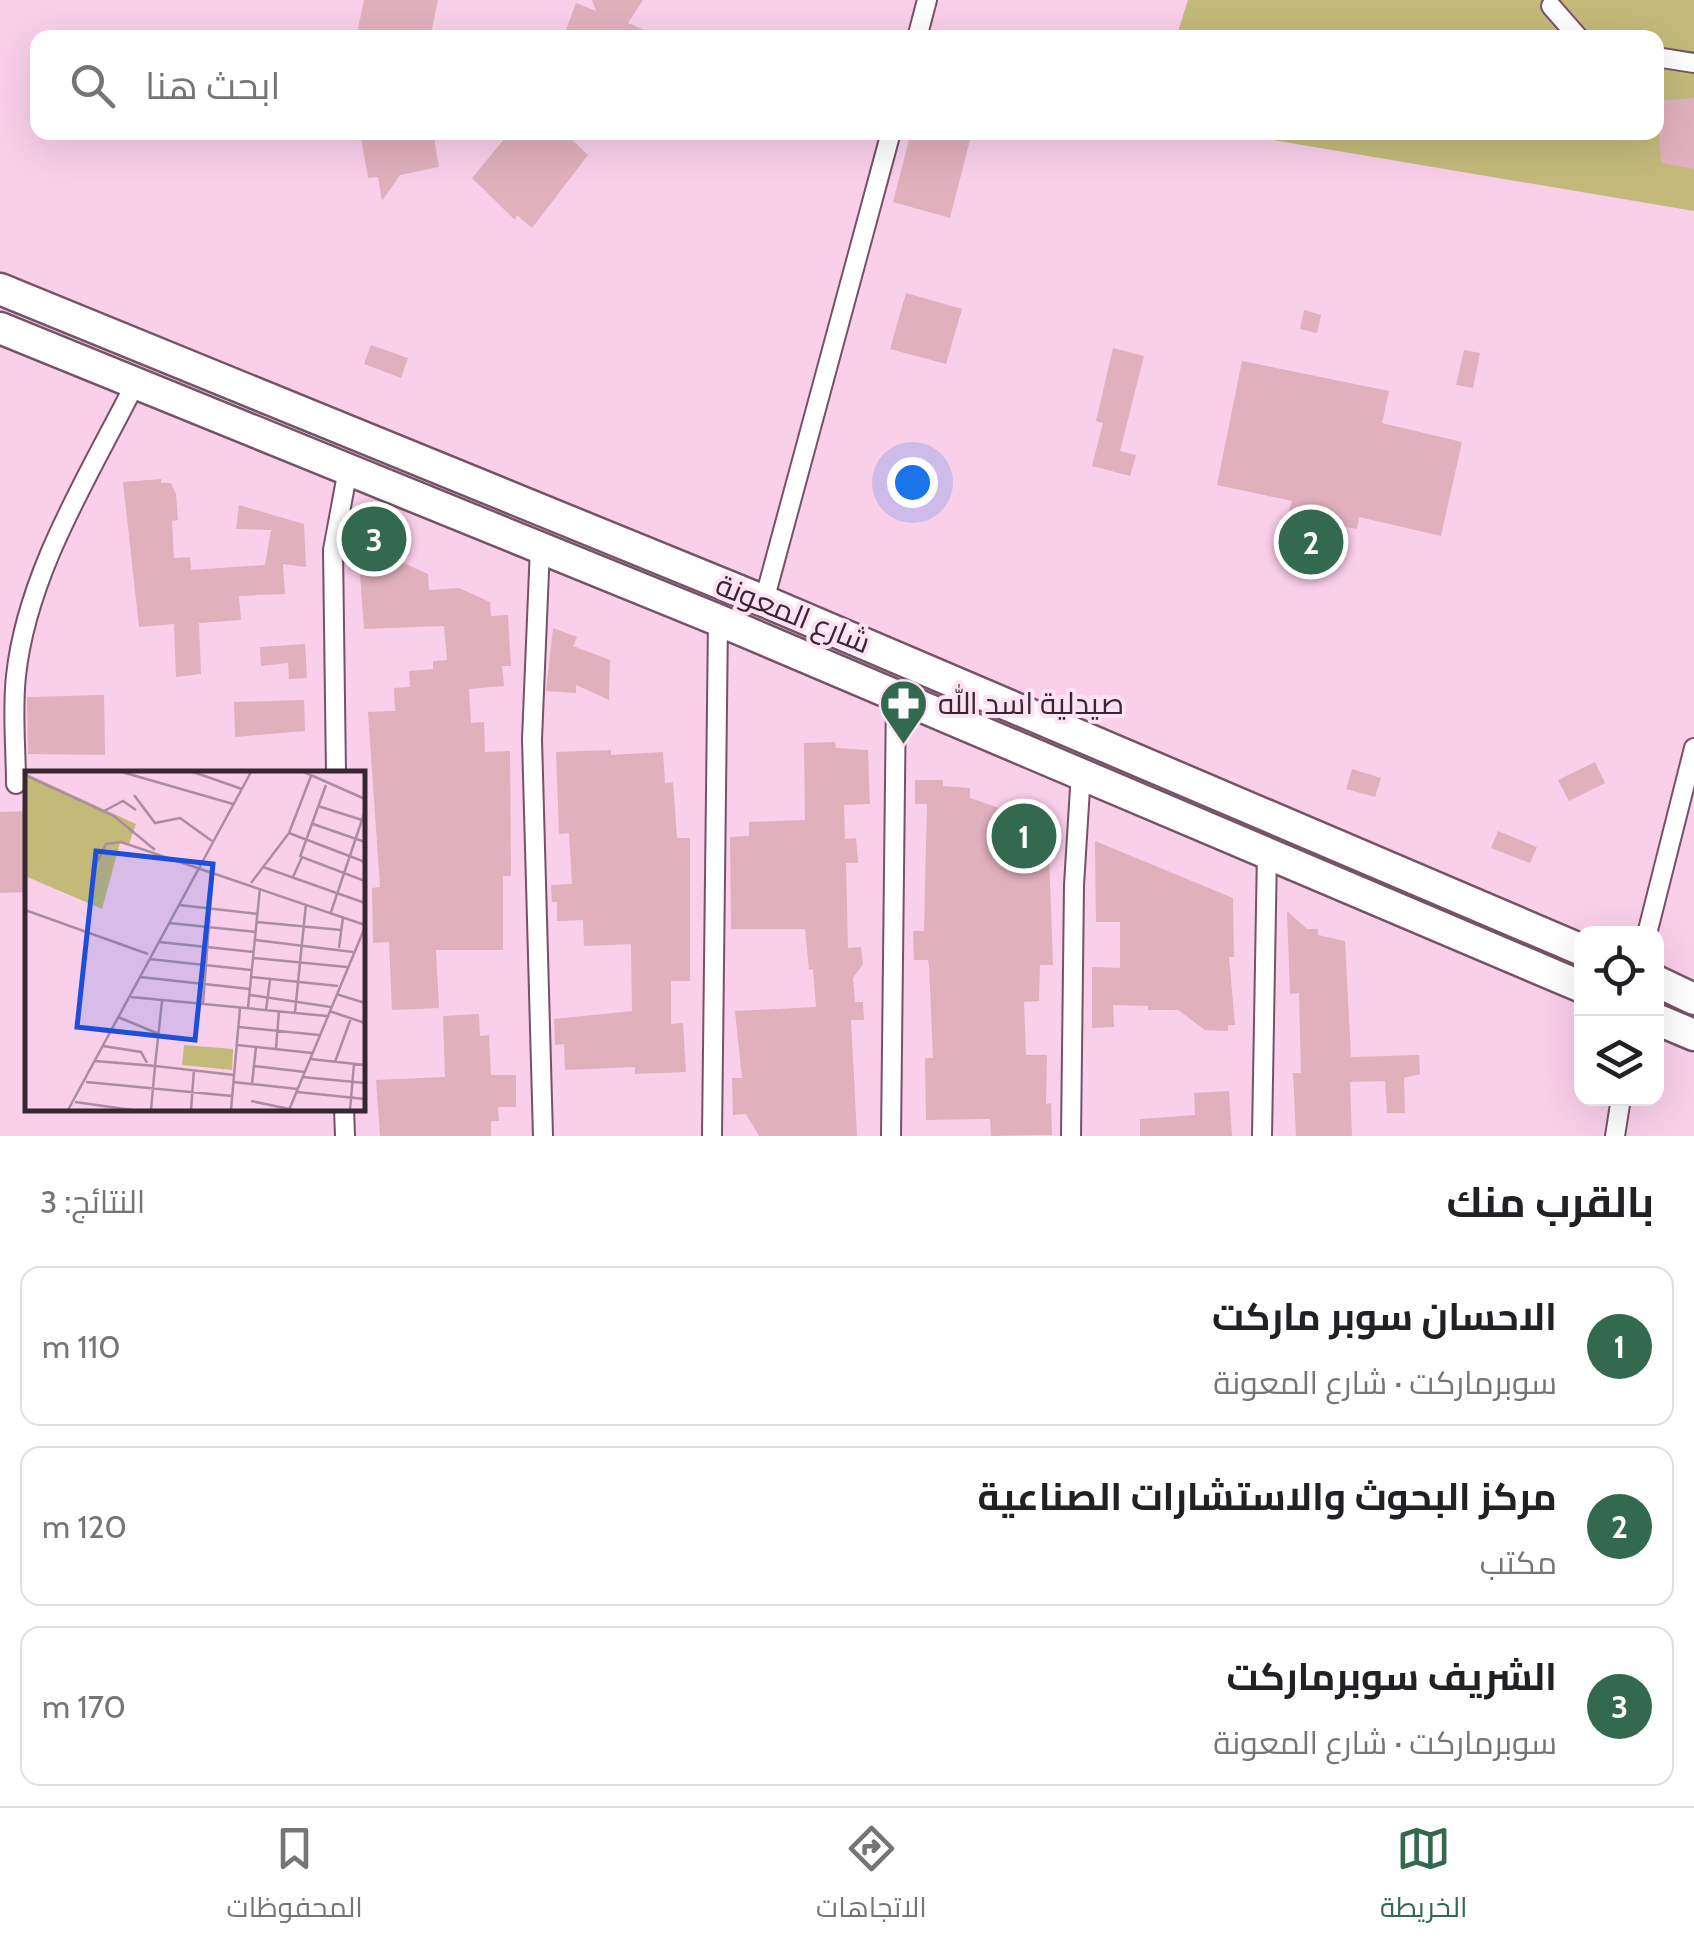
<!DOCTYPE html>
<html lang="ar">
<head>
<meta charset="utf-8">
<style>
  body { margin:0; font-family:Cabin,Cairo,sans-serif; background:#f2f2f2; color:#202124; direction:rtl }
  .controls { position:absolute; right:30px; bottom:30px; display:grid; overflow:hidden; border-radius:20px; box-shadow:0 10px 40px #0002 }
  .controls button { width:90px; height:90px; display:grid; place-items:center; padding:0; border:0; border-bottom:2px solid #e0e0e0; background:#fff; color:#202124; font:50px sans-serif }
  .you { position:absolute; left:912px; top:482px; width:35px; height:35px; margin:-25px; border:8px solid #fff; border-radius:50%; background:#1a73e8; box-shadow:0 0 0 15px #1a73e833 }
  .badge { display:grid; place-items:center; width:65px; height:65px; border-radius:50%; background:#33694f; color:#fff; font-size:32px; font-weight:700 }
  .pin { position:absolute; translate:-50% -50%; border:5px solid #fff; box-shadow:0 2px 10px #0006 }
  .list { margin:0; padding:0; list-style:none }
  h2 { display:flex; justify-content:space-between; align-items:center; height:130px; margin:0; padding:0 40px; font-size:42px }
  h2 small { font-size:32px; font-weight:400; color:#757577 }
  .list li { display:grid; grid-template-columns:65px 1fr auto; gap:30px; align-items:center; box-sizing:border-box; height:160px; margin:0 20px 20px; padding:0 20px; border:2px solid #e0e0e0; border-radius:20px }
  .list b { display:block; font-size:38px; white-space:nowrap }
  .list p { margin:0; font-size:32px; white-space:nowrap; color:#757577 }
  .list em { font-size:32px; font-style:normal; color:#757577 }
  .icon { flex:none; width:55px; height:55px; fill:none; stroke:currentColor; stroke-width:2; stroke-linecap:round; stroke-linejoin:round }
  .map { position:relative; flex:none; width:1694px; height:1136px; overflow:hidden; direction:ltr }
  .search { position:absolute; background:#fff; box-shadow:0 10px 40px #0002; left:30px; right:30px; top:30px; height:110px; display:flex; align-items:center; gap:25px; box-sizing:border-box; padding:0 35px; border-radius:20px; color:#757577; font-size:38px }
  .sheet { height:670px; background:#fff }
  nav { display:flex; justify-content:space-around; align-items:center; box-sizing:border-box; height:140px; border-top:2px solid #e0e0e0; background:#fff; font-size:28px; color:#757577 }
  nav a { display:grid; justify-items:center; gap:5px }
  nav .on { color:#33694f }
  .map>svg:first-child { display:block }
</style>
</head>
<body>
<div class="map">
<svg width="1694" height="1136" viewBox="0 0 1694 1136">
  <rect width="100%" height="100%" fill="#facfea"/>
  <path fill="#c3ba7a" d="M 1188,0 L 1694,0 L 1694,211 L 1231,133 L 1656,132 L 1656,38 L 1176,38 Z"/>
  <g fill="#e0b0bd">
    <path d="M 364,0 L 438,0 L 430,38 L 356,38 Z"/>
    <path d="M 592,0 L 643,0 L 628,23 L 663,38 L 563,38 L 576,3 L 596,11 Z"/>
    <path d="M 1694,98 L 1694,169 L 1661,163 L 1657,101 Z"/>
    <path d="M 360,132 L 433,132 L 439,167 L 400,175 L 382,201 L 378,177 L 368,178 Z"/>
    <path d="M 510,132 L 564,132 L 588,155 L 532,228 L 517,215 L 515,220 L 472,178 Z"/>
    <path d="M 911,132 L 972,132 L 950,218 L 893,202 Z"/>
    <path d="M 906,293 L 962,309 L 946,364 L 890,349 Z"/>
    <path d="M 1304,310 L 1321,315 L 1317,333 L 1300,329 Z"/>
    <path d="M 371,345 L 408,358 L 401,378 L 364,364 Z"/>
    <path d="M 1113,348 L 1144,356 L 1120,451 L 1136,455 L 1130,476 L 1092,466 L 1103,423 L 1096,421 Z"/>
    <path d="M 1464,350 L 1480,353 L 1473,388 L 1456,385 Z"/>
    <path d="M 1242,361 L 1389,391 L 1382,423 L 1462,442 L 1441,536 L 1359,517 L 1357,529 L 1309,520 L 1288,514 L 1292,501 L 1217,485 Z"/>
    <path d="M 161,479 L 161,483 L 171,483 L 176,494 L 178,520 L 172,521 L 174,558 L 190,557 L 191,570 L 265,565 L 271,530 L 236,529 L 239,505 L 304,524 L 306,567 L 283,564 L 285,594 L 239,596 L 241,620 L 199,623 L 201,674 L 176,677 L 174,624 L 139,627 L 123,482 Z"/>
    <path d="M 366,546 L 428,574 L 429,590 L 459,588 L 490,602 L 491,616 L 508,615 L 511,666 L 502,666 L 504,686 L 469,689 L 471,723 L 484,722 L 485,752 L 510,751 L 511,876 L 503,876 L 503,950 L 436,950 L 439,1008 L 392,1010 L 389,942 L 373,943 L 372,888 L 380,887 L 368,712 L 395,711 L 394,688 L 410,687 L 409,671 L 433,669 L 433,661 L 447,660 L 444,626 L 364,629 L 359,561 Z"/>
    <path d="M 553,628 L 577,637 L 573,646 L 610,660 L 609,700 L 576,685 L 576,693 L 546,691 Z"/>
    <path d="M 305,644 L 307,678 L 289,679 L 288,663 L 261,666 L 260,647 Z"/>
    <path d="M 104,695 L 105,755 L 28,754 L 27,697 Z"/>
    <path d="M 304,700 L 305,731 L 235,737 L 234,702 Z"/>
    <path d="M 835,742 L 836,748 L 868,750 L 870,804 L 844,805 L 845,839 L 856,838 L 858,863 L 846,863 L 848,948 L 861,947 L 863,964 L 853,978 L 855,1002 L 863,1002 L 864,1020 L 851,1020 L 857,1136 L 759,1136 L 746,1114 L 733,1115 L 732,1078 L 742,1078 L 735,1011 L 816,1007 L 813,969 L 809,970 L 805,929 L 731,929 L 730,837 L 749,836 L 749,822 L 805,820 L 804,743 Z"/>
    <path d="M 611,750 L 611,755 L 663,752 L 665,783 L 673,782 L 677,838 L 690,838 L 690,981 L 671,981 L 671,1024 L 683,1023 L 686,1072 L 635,1074 L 635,1067 L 565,1070 L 564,1044 L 555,1045 L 554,1019 L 632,1011 L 631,944 L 584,946 L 583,920 L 557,921 L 557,902 L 552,902 L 551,885 L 572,884 L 569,833 L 559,834 L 556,752 Z"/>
    <path d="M 1595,762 L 1605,783 L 1569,801 L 1558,780 Z"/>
    <path d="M 1352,769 L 1381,778 L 1375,797 L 1346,789 Z"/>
    <path d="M 915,780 L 943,780 L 943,786 L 970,788 L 970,798 L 1048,825 L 1053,965 L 1040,965 L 1039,1001 L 1024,1002 L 1026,1055 L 1047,1055 L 1046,1104 L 1051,1103 L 1052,1135 L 991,1136 L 990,1119 L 926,1120 L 925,1058 L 933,1058 L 929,966 L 928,960 L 914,960 L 913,931 L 924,931 L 927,804 L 915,804 Z"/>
    <path d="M 28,811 L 28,892 L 0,893 L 0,812 Z"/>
    <path d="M 1498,831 L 1537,847 L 1530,863 L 1491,848 Z"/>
    <path d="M 1095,841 L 1233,898 L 1234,957 L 1229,957 L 1235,1025 L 1228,1025 L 1228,1031 L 1205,1030 L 1178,1010 L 1148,1010 L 1148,1006 L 1113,1005 L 1114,1027 L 1092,1028 L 1092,967 L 1120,968 L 1120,922 L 1096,922 Z"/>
    <path d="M 1287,911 L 1307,929 L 1318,929 L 1318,935 L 1345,941 L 1351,1057 L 1419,1055 L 1420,1074 L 1404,1078 L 1405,1113 L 1387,1113 L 1385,1081 L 1350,1082 L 1352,1136 L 1296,1136 L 1293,1073 L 1301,1073 L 1299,993 L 1290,994 Z"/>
    <path d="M 479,1014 L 480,1036 L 489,1035 L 491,1075 L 516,1075 L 516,1107 L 498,1107 L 499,1121 L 491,1121 L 491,1136 L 380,1136 L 376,1080 L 445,1077 L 443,1016 Z"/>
    <path d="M 1229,1091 L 1232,1136 L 1140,1136 L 1140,1119 L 1195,1115 L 1194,1093 Z"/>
  </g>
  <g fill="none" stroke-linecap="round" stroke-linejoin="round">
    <defs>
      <g id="minor">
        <path d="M 1551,6 L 1579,38"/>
        <path d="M 917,38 L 927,0"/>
        <path d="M 1656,57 L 1694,63"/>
        <path d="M 540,547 L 532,739 L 543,1136"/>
        <path d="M 764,601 L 891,132"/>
        <path d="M 336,774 L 333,550 L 348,469"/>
        <path d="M 16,784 C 16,749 12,711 16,676 C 27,572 90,474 136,382"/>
        <path d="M 1647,934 L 1694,748"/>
        <path d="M 344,1108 L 345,1136"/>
        <path d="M 712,1136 L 718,620"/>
        <path d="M 891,1136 L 896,695"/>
        <path d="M 1071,1136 L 1074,885 L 1081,772"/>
        <path d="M 1262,1136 L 1267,851"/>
        <path d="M 1615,1136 L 1621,1098"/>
      </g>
      <g id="trunk">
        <path d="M 0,289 L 764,601 L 1582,950"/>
        <path d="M 0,328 L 718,620 L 1582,987"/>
        <path d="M 1656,981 L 1694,999"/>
        <path d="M 1656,1019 L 1694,1035"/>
      </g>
    </defs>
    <use href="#minor" stroke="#765269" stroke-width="22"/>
    <use href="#trunk" stroke="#765269" stroke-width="35"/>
    <use href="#minor" stroke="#fff" stroke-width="18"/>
    <use href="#trunk" stroke="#fff" stroke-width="30"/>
  </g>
  <defs>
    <symbol id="pharmacy-pin" viewBox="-11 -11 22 30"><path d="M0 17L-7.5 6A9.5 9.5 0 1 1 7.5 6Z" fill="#33694f" stroke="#fce2f2"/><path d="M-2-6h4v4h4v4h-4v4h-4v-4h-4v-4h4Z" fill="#fff"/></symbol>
  </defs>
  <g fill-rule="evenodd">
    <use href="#pharmacy-pin" x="876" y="676" width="55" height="75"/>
  </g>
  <g text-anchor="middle" stroke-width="8" stroke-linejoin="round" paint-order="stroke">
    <g font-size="30" fill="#372731" stroke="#fce2f2">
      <text transform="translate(793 614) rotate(22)" y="10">شارع المعونة</text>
    </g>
    <g font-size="30" fill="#372731" stroke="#fce2f2" text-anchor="start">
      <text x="938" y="714">صيدلية اسد الله</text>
    </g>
  </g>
  <g transform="translate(25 771)">
    <rect width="340" height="340" fill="#facfea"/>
    <path d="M 0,2 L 111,53 L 104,73 L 95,72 L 77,138 L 0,105 ZM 159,274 L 208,278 L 207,299 L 157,294 Z" fill="#c3ba7a"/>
    <path fill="none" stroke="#ac8ca0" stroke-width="2.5" d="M 97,1 L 208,33M 168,1 L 217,18M 279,1 L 340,28M 0,4 L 89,45 L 130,79M 109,24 L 130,52 L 155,47 L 187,70M 293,35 L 337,49M 79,40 L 98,30 L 111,39M 288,53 L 340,71M 264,62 L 340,91M 275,86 L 301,14M 70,95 L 81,73 L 96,71 L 340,154M 238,96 L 340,132M 268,106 L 277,86 L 340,110M 226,112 L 264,62 L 286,5M 154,134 L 233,143M 0,139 L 123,183M 306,141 L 340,40M 232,151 L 316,159M 144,152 L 231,161M 230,169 L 328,181M 134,171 L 229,181M 314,177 L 318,146M 228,187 L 322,196M 124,188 L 226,199M 115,206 L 225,218M 226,206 L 313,215M 311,223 L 340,232M 225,224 L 306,236M 106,226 L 302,245M 137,230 L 130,295 L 209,304M 178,233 L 188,101M 223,237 L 235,117M 241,239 L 245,209M 304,240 L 340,252M 270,241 L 281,133M 93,246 L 134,263M 214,256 L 294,264M 212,274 L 287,282M 78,275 L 116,281 L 122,292M 251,277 L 254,240M 285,288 L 340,294M 70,290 L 130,295 L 126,339M 310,291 L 326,247M 229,295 L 280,301M 277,306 L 340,312M 61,311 L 207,325M 208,311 L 273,318M 227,313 L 231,276M 272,321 L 340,328M 226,330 L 269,339M 50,331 L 107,339M 43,339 L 226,1M 166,339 L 169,299M 206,339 L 215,237M 264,339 L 340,156M 325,339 L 329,293"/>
    <path fill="#1d4ed8" fill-opacity="0.15" stroke="#1d4ed8" stroke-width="5" d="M 71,80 L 188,93 L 170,269 L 52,256 Z"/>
    <rect width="340" height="340" fill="none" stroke="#372731" stroke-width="5"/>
  </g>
</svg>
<div class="controls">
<button><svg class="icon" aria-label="locate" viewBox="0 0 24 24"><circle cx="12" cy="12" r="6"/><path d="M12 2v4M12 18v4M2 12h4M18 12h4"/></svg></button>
<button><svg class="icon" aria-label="layers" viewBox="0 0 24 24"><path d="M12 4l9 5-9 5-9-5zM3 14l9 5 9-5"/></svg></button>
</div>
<div class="you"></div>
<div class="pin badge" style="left:1024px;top:836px">1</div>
<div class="pin badge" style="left:1311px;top:542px">2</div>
<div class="pin badge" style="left:374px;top:539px">3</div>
<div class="search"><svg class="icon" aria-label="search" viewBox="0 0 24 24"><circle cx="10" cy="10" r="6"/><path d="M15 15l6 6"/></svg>ابحث هنا</div>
</div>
<section class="sheet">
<h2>بالقرب منك<small>النتائج: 3</small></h2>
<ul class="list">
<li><span class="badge">1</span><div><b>الاحسان سوبر ماركت</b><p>سوبرماركت · شارع المعونة</p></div><em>110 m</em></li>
<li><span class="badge">2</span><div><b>مركز البحوث والاستشارات الصناعية</b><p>مكتب</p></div><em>120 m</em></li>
<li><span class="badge">3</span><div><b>الشريف سوبرماركت</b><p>سوبرماركت · شارع المعونة</p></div><em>170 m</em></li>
</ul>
</section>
<nav>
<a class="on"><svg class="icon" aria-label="map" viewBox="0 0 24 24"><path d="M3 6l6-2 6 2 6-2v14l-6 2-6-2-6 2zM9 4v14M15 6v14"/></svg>الخريطة</a>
<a><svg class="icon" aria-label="directions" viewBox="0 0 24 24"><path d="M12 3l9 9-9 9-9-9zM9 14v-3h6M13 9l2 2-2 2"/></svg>الاتجاهات</a>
<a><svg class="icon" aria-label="saved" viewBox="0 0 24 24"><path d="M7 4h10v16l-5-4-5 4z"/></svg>المحفوظات</a>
</nav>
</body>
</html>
